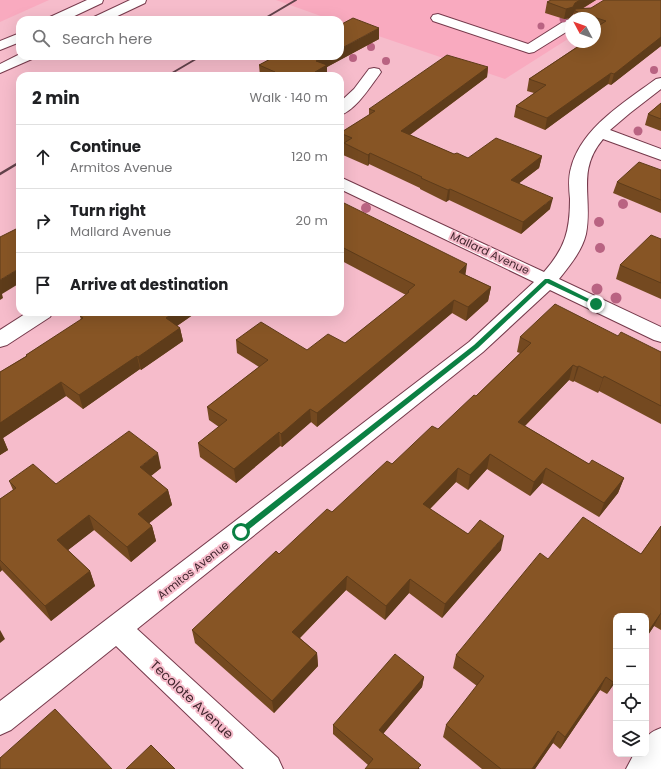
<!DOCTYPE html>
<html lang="en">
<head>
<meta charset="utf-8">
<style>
  body { margin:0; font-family:Poppins,sans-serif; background:#f2f2f2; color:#202124 }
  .controls { position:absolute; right:12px; bottom:12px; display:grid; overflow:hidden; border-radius:8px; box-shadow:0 4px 16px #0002 }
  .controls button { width:36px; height:36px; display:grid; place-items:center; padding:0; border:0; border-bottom:1px solid #e0e0e0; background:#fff; color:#202124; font:20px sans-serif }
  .compass { position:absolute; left:565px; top:12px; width:36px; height:36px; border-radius:50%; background:#fff; box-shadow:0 4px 16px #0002; rotate:311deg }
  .stop { position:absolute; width:12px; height:12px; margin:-9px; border:3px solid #0b8043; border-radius:50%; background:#fff }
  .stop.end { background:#0b8043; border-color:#fff; box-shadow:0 1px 4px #0008 }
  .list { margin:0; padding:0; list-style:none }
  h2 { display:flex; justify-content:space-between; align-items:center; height:52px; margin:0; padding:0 16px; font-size:17px }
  h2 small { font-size:13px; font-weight:400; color:#757577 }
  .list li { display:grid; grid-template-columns:26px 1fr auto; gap:12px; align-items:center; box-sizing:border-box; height:64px; padding:0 16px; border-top:1px solid #e0e0e0 }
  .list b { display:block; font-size:15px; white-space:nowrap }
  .list p { margin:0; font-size:13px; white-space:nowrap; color:#757577 }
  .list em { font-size:13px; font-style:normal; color:#757577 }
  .icon { flex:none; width:22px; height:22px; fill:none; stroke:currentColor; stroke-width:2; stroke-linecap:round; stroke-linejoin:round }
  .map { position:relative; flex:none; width:661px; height:769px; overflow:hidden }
  .search { position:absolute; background:#fff; box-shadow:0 4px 16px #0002; left:16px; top:16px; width:328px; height:44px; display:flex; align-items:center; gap:10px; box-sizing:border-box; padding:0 14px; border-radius:12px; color:#757577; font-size:15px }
  .panel { position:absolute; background:#fff; box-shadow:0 4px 16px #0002; left:16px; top:72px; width:328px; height:244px; border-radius:12px }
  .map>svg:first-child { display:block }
</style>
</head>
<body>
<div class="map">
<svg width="661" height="769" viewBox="0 0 661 769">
  <rect width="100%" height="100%" fill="#f6bccb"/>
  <g fill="#f9aabf">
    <path d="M 0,0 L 49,0 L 0,22 Z"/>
    <path d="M 276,0 L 630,0 L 595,18 L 571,18 L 571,37 L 505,79 L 340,23 L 340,20 L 332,20 Z"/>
  </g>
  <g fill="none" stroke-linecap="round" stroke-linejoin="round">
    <defs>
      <g id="street">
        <path d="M 438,14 L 528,44 L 566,20 L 571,19 L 571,29 L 534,52 L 529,53 L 433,21 L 431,18 L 433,15 Z"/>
        <path d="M 374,68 L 379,69 L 381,72 L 379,75 C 370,87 355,111 340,115 L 340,102 L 354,89 L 369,69 Z"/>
        <path d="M 661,78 L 661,89 L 630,113 L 610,130 L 661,149 L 661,160 L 603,139 C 576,171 593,197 586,234 C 582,251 570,265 559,279 L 661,327 L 661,342 L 654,340 L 550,290 L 483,352 L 137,629 L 278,758 L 283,769 L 244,769 L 116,646 L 11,730 L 0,735 L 0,701 L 469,342 L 534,282 L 340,189 L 340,177 L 544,272 C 565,248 570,231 570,199 C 569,189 568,178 571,168 C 581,128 625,102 656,79 Z"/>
        <path d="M 28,312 L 53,312 L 50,317 L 7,345 L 0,347 L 0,330 Z"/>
        <path d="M 661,728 L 661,769 L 626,769 L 634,754 L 646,754 C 646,737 645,734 661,728 Z"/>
      </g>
      <g id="highway">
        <path d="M 87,0 L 103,0 L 102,3 L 66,20 L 48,20 L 50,17 Z"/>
        <path d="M 130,0 L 146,0 L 145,3 L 109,20 L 92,20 L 94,17 Z"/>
        <path d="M 20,33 L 20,42 L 0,50 L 0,41 Z"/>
        <path d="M 20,54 L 20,56 L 34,56 L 32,59 L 0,73 L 0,64 Z"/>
      </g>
    </defs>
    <use href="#street" stroke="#75394b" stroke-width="2"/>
    <use href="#highway" stroke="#75394b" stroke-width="2"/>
    <use href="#street" fill="#fff" fill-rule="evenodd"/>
    <use href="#highway" fill="#fff" fill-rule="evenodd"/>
    <g stroke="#63424b" stroke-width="2">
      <path d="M 262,20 L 296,0"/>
      <path d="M 167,76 L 201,56"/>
    </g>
    <path stroke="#63424b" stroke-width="2.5" d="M 0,174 L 20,162"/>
  </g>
  <g fill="#b96382">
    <circle cx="563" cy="19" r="3.5"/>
    <circle cx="541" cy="26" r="3.5"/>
    <circle cx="371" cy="47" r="4"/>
    <circle cx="353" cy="58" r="4"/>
    <circle cx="386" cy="61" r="4"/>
    <circle cx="654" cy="70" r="4"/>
    <circle cx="638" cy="131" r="4.5"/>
    <circle cx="623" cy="204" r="5"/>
    <circle cx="366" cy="208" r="5"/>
    <circle cx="599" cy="222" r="5"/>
    <circle cx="600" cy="248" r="5"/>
    <circle cx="597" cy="289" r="5.5"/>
    <circle cx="616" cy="298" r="5.5"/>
  </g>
  <g fill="#744920">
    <path d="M 551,0 L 596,0 L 582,9 L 591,8 L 661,0 L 661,46 L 611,85 L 608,84 L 545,130 L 514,117 L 516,106 L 534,93 L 527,91 L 529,79 L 581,44 L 582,42 L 595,42 L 595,18 L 573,18 L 574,13 L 571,18 L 564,19 L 545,13 L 547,2 Z"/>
    <path d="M 379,28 L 379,39 L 327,67 L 327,76 L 260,76 L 259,65 L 270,59 L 270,56 L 340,56 Z"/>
    <path d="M 488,67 L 487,77 L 410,135 L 454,154 L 468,158 L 542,156 L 539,168 L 519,183 L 550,209 L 521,234 L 449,200 L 446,202 L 420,189 L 420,188 L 369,164 L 368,166 L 343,155 L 343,145 L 340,144 L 340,133 L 369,115 L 369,109 Z"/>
    <path d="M 661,103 L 661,131 L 645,125 L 648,114 Z"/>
    <path d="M 661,170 L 661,213 L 613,193 L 617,182 Z"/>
    <path d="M 340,201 L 466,275 L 491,287 L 488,301 L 466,321 L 452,313 L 317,427 L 311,422 L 282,447 L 280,446 L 236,483 L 200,457 L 198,443 L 219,427 L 209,420 L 207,407 L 259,367 L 237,353 L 236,340 L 307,350 L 345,343 L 406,295 L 340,260 Z"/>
    <path d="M 661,239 L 661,299 L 616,279 L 620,265 Z"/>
    <path d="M 87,312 L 197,312 L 177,326 L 180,328 L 183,341 L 141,370 L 140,369 L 83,409 L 66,396 L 3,438 L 8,450 L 0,455 L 0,372 L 26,356 L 26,355 L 81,320 L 80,316 Z"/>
    <path d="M 618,336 L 661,352 L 661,424 L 599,391 L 598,393 L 574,381 L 573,382 L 569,380 L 525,426 L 589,464 L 624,478 L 618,493 L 599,517 L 542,483 L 530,496 L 487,469 L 468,490 L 456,482 L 430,509 L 468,534 L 501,550 L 442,618 L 409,593 L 385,620 L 346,590 L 300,638 L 317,653 L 318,666 L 274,713 L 195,643 L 192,630 L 279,554 L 392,464 L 438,429 L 476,396 L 520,353 L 517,352 L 520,337 Z"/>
    <path d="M 161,468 L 151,476 L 168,490 L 172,505 L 149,523 L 152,526 L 156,541 L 131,562 L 94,530 L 68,550 L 90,571 L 95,586 L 51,621 L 2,570 L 0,572 L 0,499 L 13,490 L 9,481 L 56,484 Z"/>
    <path d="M 661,526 L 661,630 L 654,626 L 646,638 L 646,616 L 616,616 L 616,681 L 607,694 L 600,690 L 560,749 L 553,743 L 535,769 L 482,769 L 443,737 L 446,725 L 477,686 L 453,668 L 456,655 L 548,559 L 641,554 Z"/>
    <path d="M 424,677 L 422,687 L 383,734 L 420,769 L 368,765 L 333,734 L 333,725 Z"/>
  </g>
  <g fill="#5e3c1a">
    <path d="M 580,0 L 596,0 L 576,12 L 575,9 L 574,13 L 571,18 L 564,19 L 566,9 Z"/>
    <path d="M 379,28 L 379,39 L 327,67 L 327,76 L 315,76 L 316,61 L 326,56 L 340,56 L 340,49 Z"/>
    <path d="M 661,37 L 661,46 L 611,85 L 614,74 Z"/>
    <path d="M 488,67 L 487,77 L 400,142 L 401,131 Z"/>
    <path d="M 611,73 L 608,84 L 545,130 L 547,118 Z"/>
    <path d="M 370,153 L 369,164 L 368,166 L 368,155 Z"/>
    <path d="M 542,156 L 539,168 L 509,191 L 511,180 Z"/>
    <path d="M 450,189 L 449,200 L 446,202 L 448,190 Z"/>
    <path d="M 553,198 L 550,209 L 521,234 L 523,222 Z"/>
    <path d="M 467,264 L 465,278 L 459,272 Z"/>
    <path d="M 20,268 L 20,283 L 2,294 L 3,298 L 0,300 L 0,280 Z"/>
    <path d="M 491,287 L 488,301 L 466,321 L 468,307 Z"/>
    <path d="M 454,300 L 452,313 L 317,427 L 317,413 Z"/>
    <path d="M 175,312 L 197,312 L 168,332 L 166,318 Z"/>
    <path d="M 180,328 L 183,341 L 141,370 L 138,357 Z"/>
    <path d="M 137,356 L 140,369 L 83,409 L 79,395 Z"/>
    <path d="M 573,365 L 569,380 L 514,437 L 518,422 Z"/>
    <path d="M 579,366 L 574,381 L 573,382 L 577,367 Z"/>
    <path d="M 604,376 L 599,391 L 598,393 L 603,378 Z"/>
    <path d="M 61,382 L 66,396 L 3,438 L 8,450 L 0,455 L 0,423 Z"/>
    <path d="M 310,409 L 311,422 L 282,447 L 281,434 Z"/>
    <path d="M 279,432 L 280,446 L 236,483 L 234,469 Z"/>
    <path d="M 158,453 L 161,468 L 143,482 L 140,467 Z"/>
    <path d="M 490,454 L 487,469 L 468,490 L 470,475 Z"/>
    <path d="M 458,468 L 456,482 L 421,518 L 423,504 Z"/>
    <path d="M 546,468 L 542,483 L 530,496 L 534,482 Z"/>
    <path d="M 624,478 L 618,493 L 599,517 L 604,503 Z"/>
    <path d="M 168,490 L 172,505 L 142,529 L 138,514 Z"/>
    <path d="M 89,515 L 94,530 L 63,554 L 57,540 Z"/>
    <path d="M 152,526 L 156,541 L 131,562 L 127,547 Z"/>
    <path d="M 504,536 L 501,550 L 442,618 L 445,604 Z"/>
    <path d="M 0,565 L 2,570 L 0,572 Z"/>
    <path d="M 90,571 L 95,586 L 51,621 L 45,606 Z"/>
    <path d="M 347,576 L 346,590 L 293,645 L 292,632 Z"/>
    <path d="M 410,579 L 409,593 L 385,620 L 386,606 Z"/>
    <path d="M 661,613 L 654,626 L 646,638 L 646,635 Z"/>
    <path d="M 0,630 L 5,639 L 0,643 Z"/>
    <path d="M 317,653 L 318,666 L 274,713 L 272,701 Z"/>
    <path d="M 424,677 L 422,687 L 378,740 L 379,730 Z"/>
    <path d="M 606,677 L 600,690 L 560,749 L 565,737 Z"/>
    <path d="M 616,678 L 616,681 L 607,694 L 613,682 Z"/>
    <path d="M 558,731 L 553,743 L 535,769 L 532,769 Z"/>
  </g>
  <g fill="#875525" stroke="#5e3c1a">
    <path d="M 551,0 L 580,0 L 575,3 L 573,7 L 566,9 L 547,2 Z"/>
    <path d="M 604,0 L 661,0 L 661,37 L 614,74 L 611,73 L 547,118 L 516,106 L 546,85 L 529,79 L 585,42 L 595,42 L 595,28 L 606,21 L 575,11 L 575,9 L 591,8 Z"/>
    <path d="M 353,18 L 379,28 L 340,49 L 340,25 Z"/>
    <path d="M 447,55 L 488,67 L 401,131 L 454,154 L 457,153 L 468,158 L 496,138 L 542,156 L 511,180 L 553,198 L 523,222 L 450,189 L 448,190 L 421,178 L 422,177 L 370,153 L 368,155 L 344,143 L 352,138 L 340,133 L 375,111 L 369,109 Z"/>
    <path d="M 276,56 L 326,56 L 316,61 L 327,65 L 315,72 L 324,76 L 267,76 L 275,72 L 259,65 Z"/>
    <path d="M 661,103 L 661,119 L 648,114 Z"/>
    <path d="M 639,162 L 661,170 L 661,200 L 617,182 Z"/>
    <path d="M 340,201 L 467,264 L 459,272 L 491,287 L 468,307 L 454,300 L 317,413 L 310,409 L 281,434 L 279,432 L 234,469 L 198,443 L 227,420 L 207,407 L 268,360 L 236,340 L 261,322 L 307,350 L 328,334 L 345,343 L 409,292 L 408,291 L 415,285 L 340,246 Z"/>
    <path d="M 20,227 L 20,268 L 0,280 L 0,237 Z"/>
    <path d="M 651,235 L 661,239 L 661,283 L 620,265 Z"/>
    <path d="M 555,304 L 618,336 L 621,332 L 661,352 L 661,406 L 604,376 L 603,378 L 579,366 L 577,367 L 573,365 L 518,422 L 589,464 L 592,460 L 624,478 L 604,503 L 546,468 L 534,482 L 490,454 L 470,475 L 458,468 L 423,504 L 468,534 L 480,520 L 504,536 L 445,604 L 410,579 L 386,606 L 347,576 L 292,632 L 317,653 L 272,701 L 192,630 L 276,551 L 279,554 L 327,509 L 332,512 L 387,461 L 392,464 L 432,426 L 438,429 L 474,395 L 476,396 L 531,343 L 520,337 Z"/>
    <path d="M 87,312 L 175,312 L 166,318 L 180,328 L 138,357 L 137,356 L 79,395 L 61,382 L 0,423 L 0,372 L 27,356 L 26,355 L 83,318 L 80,316 Z"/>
    <path d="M 129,431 L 158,453 L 140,467 L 168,490 L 138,514 L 152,526 L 127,547 L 89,515 L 57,540 L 90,571 L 45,606 L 0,560 L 0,499 L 16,488 L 9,481 L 33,464 L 56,484 Z"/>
    <path d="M 583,517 L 641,554 L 661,526 L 661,613 L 646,635 L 646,616 L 616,616 L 616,678 L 613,682 L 606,677 L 565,737 L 558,731 L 532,769 L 501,769 L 446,725 L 484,676 L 456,655 L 540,553 L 548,559 Z"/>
    <path d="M 395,654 L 424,677 L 379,730 L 421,765 L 418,768 L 419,769 L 365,769 L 373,759 L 333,725 Z"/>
    <path d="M 55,709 L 112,769 L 0,769 L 0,758 Z"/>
    <path d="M 151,745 L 175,769 L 126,769 Z"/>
  </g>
  <path fill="#0b8043" d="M 545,279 L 549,279 L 599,304 L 594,305 L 547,283 L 478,348 L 243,534 L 238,534 L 238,530 L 474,345 Z"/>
  <g text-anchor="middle" stroke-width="4" stroke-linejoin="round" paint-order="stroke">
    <g font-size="11" fill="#42262e" stroke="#f6bccb">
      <text transform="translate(490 253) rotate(25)" y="4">Mallard Avenue</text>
      <text transform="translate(193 570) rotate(-38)" y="4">Armitos Avenue</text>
    </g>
    <g font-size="13" fill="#42262e" stroke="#f6bccb">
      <text transform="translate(192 699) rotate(43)" y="5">Tecolote Avenue</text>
    </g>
  </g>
</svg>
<div class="controls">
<button>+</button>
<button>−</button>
<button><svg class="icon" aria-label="locate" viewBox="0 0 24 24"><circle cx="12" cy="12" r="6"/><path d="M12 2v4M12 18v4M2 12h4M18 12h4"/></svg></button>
<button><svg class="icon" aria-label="layers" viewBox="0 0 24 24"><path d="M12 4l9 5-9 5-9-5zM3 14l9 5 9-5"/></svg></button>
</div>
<svg class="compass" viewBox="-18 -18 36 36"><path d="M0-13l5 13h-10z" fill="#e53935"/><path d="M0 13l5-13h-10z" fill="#757577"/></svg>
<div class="stop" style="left:241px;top:532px"></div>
<div class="stop end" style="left:596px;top:304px"></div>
<div class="search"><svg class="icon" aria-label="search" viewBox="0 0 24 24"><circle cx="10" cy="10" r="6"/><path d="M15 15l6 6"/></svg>Search here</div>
<section class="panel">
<h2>2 min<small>Walk · 140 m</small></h2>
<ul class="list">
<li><svg class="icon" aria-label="ahead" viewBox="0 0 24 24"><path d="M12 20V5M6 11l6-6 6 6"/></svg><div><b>Continue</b><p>Armitos Avenue</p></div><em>120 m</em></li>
<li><svg class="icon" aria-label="right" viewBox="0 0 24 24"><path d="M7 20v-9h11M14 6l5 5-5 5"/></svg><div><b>Turn right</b><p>Mallard Avenue</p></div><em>20 m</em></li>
<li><svg class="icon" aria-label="arrive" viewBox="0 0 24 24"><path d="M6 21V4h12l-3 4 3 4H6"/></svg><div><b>Arrive at destination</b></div></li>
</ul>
</section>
</div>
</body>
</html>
